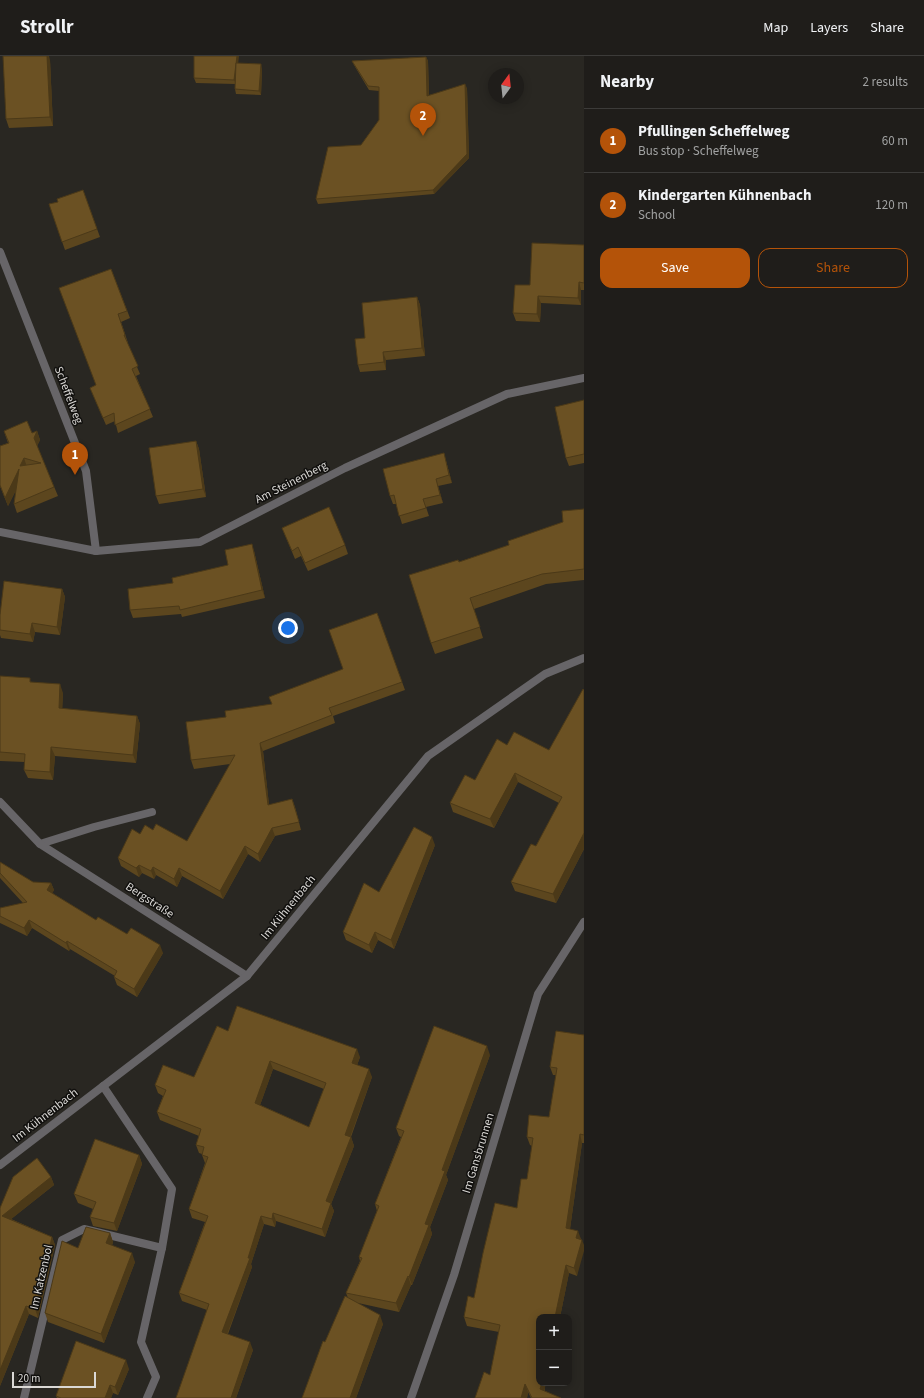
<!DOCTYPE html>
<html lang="en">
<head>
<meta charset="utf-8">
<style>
  body { margin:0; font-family:"Source Sans 3",sans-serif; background:#272623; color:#f1f3f6 }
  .controls { position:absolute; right:12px; bottom:12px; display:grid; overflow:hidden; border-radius:8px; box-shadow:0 2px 10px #0003 }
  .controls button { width:36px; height:36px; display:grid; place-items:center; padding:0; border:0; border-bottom:1px solid #3c3b39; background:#1f1d1a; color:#f1f3f6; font:20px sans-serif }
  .compass { position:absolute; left:488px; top:12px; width:36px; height:36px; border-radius:50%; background:#1f1d1a; box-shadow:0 2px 10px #0003; rotate:15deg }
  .scale { position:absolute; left:12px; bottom:10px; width:84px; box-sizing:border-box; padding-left:4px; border:2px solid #dad8d5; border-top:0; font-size:11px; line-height:14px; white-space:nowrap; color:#dad8d5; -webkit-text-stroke:3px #11100e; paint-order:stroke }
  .you { position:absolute; left:288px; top:572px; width:14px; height:14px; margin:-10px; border:3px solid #fff; border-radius:50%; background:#1a73e8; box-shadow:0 0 0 6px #1a73e833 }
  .badge { display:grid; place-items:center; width:26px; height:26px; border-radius:50%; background:#b45309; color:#fff; font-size:13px; font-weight:700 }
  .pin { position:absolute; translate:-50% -33px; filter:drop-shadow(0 1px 2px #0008) }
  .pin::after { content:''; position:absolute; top:21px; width:14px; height:12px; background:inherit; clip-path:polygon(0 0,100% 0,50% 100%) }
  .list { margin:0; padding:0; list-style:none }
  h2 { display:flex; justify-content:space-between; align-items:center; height:52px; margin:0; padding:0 16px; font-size:17px }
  h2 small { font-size:13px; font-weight:400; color:#a1a2a2 }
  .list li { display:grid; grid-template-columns:26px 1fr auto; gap:12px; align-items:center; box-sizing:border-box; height:64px; padding:0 16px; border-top:1px solid #3c3b39 }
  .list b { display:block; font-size:15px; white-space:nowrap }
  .list p { margin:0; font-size:13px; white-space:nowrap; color:#a1a2a2 }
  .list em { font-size:13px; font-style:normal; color:#a1a2a2 }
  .actions { display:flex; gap:8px; padding:12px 16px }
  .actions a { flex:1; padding:9px 0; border:1px solid #b45309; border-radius:12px; text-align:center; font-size:14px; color:#b45309 }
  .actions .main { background:#b45309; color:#fff }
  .map { position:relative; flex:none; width:584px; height:1342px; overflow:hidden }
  header { display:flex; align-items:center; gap:24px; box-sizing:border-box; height:56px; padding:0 20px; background:#1f1d1a; border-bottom:1px solid #3c3b39 }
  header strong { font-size:19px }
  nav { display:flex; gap:22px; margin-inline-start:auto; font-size:14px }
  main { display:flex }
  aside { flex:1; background:#1f1d1a }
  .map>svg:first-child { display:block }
</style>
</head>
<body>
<header>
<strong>Strollr</strong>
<nav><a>Map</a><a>Layers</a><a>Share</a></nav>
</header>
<main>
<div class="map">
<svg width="584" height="1342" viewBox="0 0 584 1342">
  <rect width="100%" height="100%" fill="#292722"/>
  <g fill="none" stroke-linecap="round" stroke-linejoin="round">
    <path stroke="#676568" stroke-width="8" d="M 40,788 L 94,771 L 152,756"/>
    <g stroke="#676568" stroke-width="8">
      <path d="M 0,196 L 86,415 L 96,495"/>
      <path d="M 0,476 L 96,495 L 200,486 L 345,412 L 507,338 L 584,322"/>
      <path d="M 0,746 L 40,788 L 247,920"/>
      <path d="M 103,1030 L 172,1133 L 162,1192 L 141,1286 L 156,1321 L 147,1342"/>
      <path d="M 0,1109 L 247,920 L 428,700 L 545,618 L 584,602"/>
      <path d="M 24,1342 L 62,1184 L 84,1173 L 162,1192"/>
      <path d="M 411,1342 L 454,1219 L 538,938 L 584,866"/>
    </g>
  </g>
  <g fill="#5c461e" fill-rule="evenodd">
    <path d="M 426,1 L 428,5 L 429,39 L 467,32 L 469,102 L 434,138 L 318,148 L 316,143 L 361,89 L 379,64 L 379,35 L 369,34 L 354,9 L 352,5 Z"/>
    <path d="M 50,4 L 53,70 L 9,72 L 6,63 Z"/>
    <path d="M 238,7 L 262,13 L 261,39 L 236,38 L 235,33 L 235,28 L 196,27 L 194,22 Z"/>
    <path d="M 83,134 L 100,181 L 65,194 L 49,148 L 58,146 Z"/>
    <path d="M 584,189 L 584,234 L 581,234 L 581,249 L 541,247 L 540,266 L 516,265 L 513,257 L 530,229 Z"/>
    <path d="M 111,213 L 130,262 L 121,266 L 128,287 L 127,287 L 140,318 L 136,320 L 153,361 L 118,377 L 115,365 L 106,369 L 90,332 L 96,329 Z"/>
    <path d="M 417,241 L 420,249 L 425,300 L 386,304 L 386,314 L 360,316 L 358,309 L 365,282 Z"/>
    <path d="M 584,344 L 584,407 L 569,410 L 566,402 Z"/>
    <path d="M 4,375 L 32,377 L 37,375 L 40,384 L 37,390 L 58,440 L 17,457 L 14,448 L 16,434 L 8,450 L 0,430 L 0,390 L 8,387 Z"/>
    <path d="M 196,385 L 199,393 L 206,441 L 159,448 L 156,440 Z"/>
    <path d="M 446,405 L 452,427 L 438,430 L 443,447 L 426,451 L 429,460 L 402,468 L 396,448 L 393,448 L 390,440 Z"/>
    <path d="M 584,453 L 584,524 L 546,528 L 474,553 L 483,582 L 435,598 L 431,587 L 459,506 L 509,489 L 563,466 Z"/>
    <path d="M 282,472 L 345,489 L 348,498 L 308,515 L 301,500 L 295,503 Z"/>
    <path d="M 254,495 L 265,542 L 182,561 L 181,558 L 133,562 L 130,554 L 173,527 L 228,509 Z"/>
    <path d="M 62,533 L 65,541 L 60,579 L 35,576 L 33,586 L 1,582 L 0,579 L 0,559 Z"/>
    <path d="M 377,557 L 405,634 L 333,660 L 335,667 L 263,695 L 269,749 L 292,743 L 295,751 L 301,774 L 275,780 L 260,806 L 248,798 L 223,843 L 182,820 L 177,831 L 156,819 L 154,823 L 142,817 L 139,821 L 121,810 L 118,802 L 140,778 L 153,774 L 187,785 L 230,708 L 194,713 L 191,704 L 226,661 L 272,648 L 343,613 Z"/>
    <path d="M 0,620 L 32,626 L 63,637 L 62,653 L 137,660 L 140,668 L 136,707 L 55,700 L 53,724 L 28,722 L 24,714 L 25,706 L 0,705 Z"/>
    <path d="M 584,634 L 584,793 L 556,847 L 515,835 L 511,826 L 536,790 L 559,747 L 518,726 L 494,772 L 453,756 L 450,747 L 475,724 L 507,689 L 549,694 Z"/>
    <path d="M 435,789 L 394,893 L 378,884 L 372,897 L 346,884 L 343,876 L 379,836 Z"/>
    <path d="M 0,806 L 33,826 L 51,827 L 54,834 L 52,837 L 96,864 L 127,878 L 163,897 L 137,941 L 117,929 L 114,921 L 115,920 L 70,893 L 69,895 L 32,872 L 27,880 L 0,867 L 0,852 L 23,847 L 0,822 Z"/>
    <path d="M 228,975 L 360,1001 L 357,1009 L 372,1021 L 351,1081 L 354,1090 L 331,1148 L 334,1155 L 325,1181 L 276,1165 L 275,1171 L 264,1168 L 251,1208 L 252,1211 L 228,1278 L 253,1294 L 236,1342 L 207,1254 L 182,1245 L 179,1237 L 205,1166 L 192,1162 L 189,1153 L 205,1107 L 202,1099 L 202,1098 L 199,1097 L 196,1089 L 199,1080 L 160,1064 L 157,1056 L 163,1040 L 158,1037 L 155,1029 L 194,1021 ZM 273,1013 L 324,1033 L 309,1071 L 260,1049 Z"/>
    <path d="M 584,979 L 584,1087 L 582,1087 L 570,1173 L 581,1183 L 577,1220 L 569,1217 L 560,1261 L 539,1261 L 545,1335 L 560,1342 L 531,1342 L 528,1336 L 527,1342 L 475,1342 L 490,1319 L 499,1276 L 467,1270 L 464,1261 L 517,1152 L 527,1123 L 532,1090 L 530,1089 L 527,1081 L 549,1061 L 556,1019 L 553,1019 L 550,1011 Z"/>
    <path d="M 490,999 L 446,1119 L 448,1124 L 430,1171 L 432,1178 L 412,1229 L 411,1229 L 399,1256 L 358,1247 L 383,1268 L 356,1342 L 302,1342 L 325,1286 L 348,1242 L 346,1237 L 360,1205 L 359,1201 L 377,1155 L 375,1148 L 401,1081 L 399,1080 L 396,1072 Z"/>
    <path d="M 139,1099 L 142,1108 L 117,1175 L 93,1170 L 90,1161 L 93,1153 L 78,1147 L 74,1138 Z"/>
    <path d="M 51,1121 L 54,1129 L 11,1163 L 52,1181 L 55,1189 L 38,1262 L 29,1258 L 0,1330 L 0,1152 Z"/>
    <path d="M 110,1177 L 113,1186 L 112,1190 L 135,1206 L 104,1287 L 48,1266 L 45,1257 L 78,1192 Z"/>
    <path d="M 129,1313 L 118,1339 L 113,1337 L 111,1342 L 57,1342 L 56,1340 Z"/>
  </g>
  <g fill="#4b3918">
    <path d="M 47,0 L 49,0 L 50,4 L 53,70 L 50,61 Z"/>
    <path d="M 237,0 L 239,0 L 236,28 L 234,24 Z"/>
    <path d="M 426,1 L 428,5 L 429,44 L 427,40 Z"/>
    <path d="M 261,8 L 262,13 L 261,39 L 259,35 Z"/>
    <path d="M 465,28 L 467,32 L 469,102 L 434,138 L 433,134 Z"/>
    <path d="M 579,226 L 581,234 L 581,249 L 578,242 Z"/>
    <path d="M 538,240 L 541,247 L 540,266 L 537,258 Z"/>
    <path d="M 417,241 L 420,249 L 425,300 L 422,292 Z"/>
    <path d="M 383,296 L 386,304 L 386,314 L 384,306 Z"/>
    <path d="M 37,375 L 40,384 L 37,390 L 34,382 Z"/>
    <path d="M 196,385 L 199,393 L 206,441 L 203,433 Z"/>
    <path d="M 444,397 L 446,405 L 452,427 L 449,419 Z"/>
    <path d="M 24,402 L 27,411 L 20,410 Z"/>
    <path d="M 19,413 L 22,422 L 8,450 L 5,442 Z"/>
    <path d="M 436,423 L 438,430 L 443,447 L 440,439 Z"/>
    <path d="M 252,488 L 254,495 L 265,542 L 262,534 Z"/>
    <path d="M 62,533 L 65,541 L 60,579 L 57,571 Z"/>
    <path d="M 32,567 L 35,576 L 33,586 L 30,578 Z"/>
    <path d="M 60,628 L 63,637 L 62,661 L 59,652 Z"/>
    <path d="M 137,660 L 140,668 L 136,707 L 133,699 Z"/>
    <path d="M 260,687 L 263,695 L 270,757 L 268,749 Z"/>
    <path d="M 51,691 L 55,700 L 53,724 L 50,716 Z"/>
    <path d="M 515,717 L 518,726 L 494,772 L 490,763 Z"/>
    <path d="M 272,772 L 275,780 L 260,806 L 258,798 Z"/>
    <path d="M 584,777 L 584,793 L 556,847 L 553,838 Z"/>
    <path d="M 432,781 L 435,789 L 394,893 L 391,884 Z"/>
    <path d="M 245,790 L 248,798 L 223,843 L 220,835 Z"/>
    <path d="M 139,809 L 142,817 L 139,821 L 136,812 Z"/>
    <path d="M 153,811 L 156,819 L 154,823 L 151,815 Z"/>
    <path d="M 179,812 L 182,820 L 177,831 L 174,823 Z"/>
    <path d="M 51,827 L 54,834 L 50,842 L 47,834 Z"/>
    <path d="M 29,864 L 32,872 L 27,880 L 24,872 Z"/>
    <path d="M 375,876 L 378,884 L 372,897 L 369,889 Z"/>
    <path d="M 67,885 L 70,893 L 69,895 L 66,887 Z"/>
    <path d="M 160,889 L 163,897 L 137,941 L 134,933 Z"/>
    <path d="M 487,990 L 490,999 L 446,1119 L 448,1124 L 430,1171 L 432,1178 L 412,1229 L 409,1221 L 442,1114 Z"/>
    <path d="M 357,993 L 360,1001 L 355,1015 L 352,1007 Z"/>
    <path d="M 270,1005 L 273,1013 L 258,1055 L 255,1047 Z"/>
    <path d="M 369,1013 L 372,1021 L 348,1087 L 345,1079 Z"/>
    <path d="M 580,1078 L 582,1087 L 569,1180 L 566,1172 Z"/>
    <path d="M 351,1081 L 354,1090 L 331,1148 L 334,1155 L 325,1181 L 322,1173 L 326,1145 Z"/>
    <path d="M 139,1099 L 142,1108 L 117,1175 L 114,1167 Z"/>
    <path d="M 51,1121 L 54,1129 L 5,1168 L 2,1160 Z"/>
    <path d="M 273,1157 L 276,1165 L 275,1171 L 272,1163 Z"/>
    <path d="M 261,1160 L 264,1168 L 251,1208 L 252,1211 L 225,1284 L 222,1276 L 248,1202 Z"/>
    <path d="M 578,1175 L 581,1183 L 579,1190 L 576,1182 Z"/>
    <path d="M 110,1177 L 113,1186 L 109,1196 L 106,1187 Z"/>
    <path d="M 52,1181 L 55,1189 L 38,1262 L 35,1253 Z"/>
    <path d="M 582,1184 L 584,1189 L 584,1195 L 577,1220 L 574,1212 Z"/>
    <path d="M 132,1197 L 135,1206 L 104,1287 L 101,1278 Z"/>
    <path d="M 566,1209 L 569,1217 L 560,1261 L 555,1261 Z"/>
    <path d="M 408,1220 L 411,1229 L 399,1256 L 396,1247 Z"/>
    <path d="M 26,1250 L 29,1258 L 0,1330 L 0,1314 Z"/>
    <path d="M 380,1259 L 383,1268 L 356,1342 L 350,1342 Z"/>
    <path d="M 250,1286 L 253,1294 L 236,1342 L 231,1342 Z"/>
    <path d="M 126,1304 L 129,1313 L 118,1339 L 115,1331 Z"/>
    <path d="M 542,1327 L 546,1327 L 543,1341 L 540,1333 Z"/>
    <path d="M 525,1328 L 528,1336 L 527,1342 L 521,1342 Z"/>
    <path d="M 110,1329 L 113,1337 L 111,1342 L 105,1342 Z"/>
  </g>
  <g fill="#6b5123" stroke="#4b3918" fill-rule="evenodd">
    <path d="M 3,0 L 47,0 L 50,61 L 6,63 Z"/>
    <path d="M 194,0 L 237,0 L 234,24 L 194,22 Z"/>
    <path d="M 426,1 L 427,40 L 465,28 L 467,98 L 433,134 L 316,143 L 328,91 L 361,89 L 379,64 L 379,31 L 368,30 L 352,5 Z"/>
    <path d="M 236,7 L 261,8 L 259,35 L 235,33 Z"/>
    <path d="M 83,134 L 97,173 L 62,186 L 49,148 L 58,146 L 57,143 Z"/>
    <path d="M 532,187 L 584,189 L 584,227 L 579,226 L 578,242 L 538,240 L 537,258 L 513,257 L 515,229 L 530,229 Z"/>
    <path d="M 111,213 L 127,255 L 118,258 L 125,279 L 124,279 L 138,310 L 132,313 L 150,353 L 115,369 L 114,357 L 103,362 L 90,332 L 96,329 L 59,232 Z"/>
    <path d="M 417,241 L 422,292 L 383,296 L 384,306 L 358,309 L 355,283 L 365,282 L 362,247 Z"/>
    <path d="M 584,344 L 584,398 L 566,402 L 555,351 Z"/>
    <path d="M 27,365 L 32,377 L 37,375 L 34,382 L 54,431 L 14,448 L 19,413 L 5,442 L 0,429 L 0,390 L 9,387 L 4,375 ZM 24,402 L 41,407 L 20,410 Z"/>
    <path d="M 196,385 L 203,433 L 156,440 L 149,392 Z"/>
    <path d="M 444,397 L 449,419 L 436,423 L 440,439 L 423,443 L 426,452 L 399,460 L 394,439 L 390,440 L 383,413 Z"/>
    <path d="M 329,451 L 345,489 L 305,507 L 298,491 L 292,495 L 282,472 Z"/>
    <path d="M 584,453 L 584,513 L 542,518 L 470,542 L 480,571 L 431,587 L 409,519 L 458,504 L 459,506 L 509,489 L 508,485 L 563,466 L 562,455 Z"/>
    <path d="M 252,488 L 262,534 L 180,554 L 179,550 L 130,554 L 128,533 L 173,527 L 172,522 L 228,509 L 225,494 Z"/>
    <path d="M 4,525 L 62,533 L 57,571 L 32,567 L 30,578 L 0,574 L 0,559 Z"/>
    <path d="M 377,557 L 402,626 L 329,652 L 332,659 L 260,687 L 268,749 L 292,743 L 299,766 L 272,772 L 258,798 L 245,790 L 220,835 L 179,812 L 174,823 L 153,811 L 151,815 L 139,809 L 136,812 L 118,802 L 132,773 L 140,778 L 145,769 L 153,774 L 156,768 L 187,785 L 235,699 L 191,704 L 186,666 L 226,661 L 225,655 L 272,648 L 269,641 L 343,613 L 329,574 Z"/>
    <path d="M 0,620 L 30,622 L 30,626 L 60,628 L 59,652 L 137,660 L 133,699 L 51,691 L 50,716 L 24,714 L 25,698 L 0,696 Z"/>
    <path d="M 583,633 L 584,634 L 584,777 L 553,838 L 511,826 L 531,788 L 536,790 L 562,741 L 515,717 L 490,763 L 450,747 L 465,719 L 475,724 L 497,683 L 507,689 L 514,676 L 549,694 Z"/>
    <path d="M 414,771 L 432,781 L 391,884 L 375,876 L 369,889 L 343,876 L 364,827 L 379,836 Z"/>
    <path d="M 0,806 L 33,826 L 51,827 L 47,834 L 96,864 L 98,861 L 127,878 L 131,872 L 160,889 L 134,933 L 114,921 L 117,915 L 67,885 L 66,887 L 29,864 L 24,872 L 0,860 L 0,852 L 27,846 L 0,817 Z"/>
    <path d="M 237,950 L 357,993 L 352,1007 L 369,1013 L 345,1079 L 351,1081 L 326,1145 L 331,1147 L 322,1173 L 273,1157 L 272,1163 L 261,1160 L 248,1202 L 250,1202 L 222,1276 L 250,1286 L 231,1342 L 176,1342 L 209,1248 L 179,1237 L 208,1160 L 189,1153 L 208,1101 L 202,1099 L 204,1091 L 196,1089 L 201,1073 L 157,1056 L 166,1034 L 155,1029 L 163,1009 L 194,1021 L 217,970 L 228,975 ZM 270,1005 L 326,1027 L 309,1071 L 255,1047 Z"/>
    <path d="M 434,970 L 487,990 L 442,1114 L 445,1115 L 425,1168 L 429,1169 L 409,1221 L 408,1220 L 396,1247 L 346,1237 L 362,1202 L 359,1201 L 379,1150 L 375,1148 L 404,1075 L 396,1072 Z"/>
    <path d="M 556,975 L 584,979 L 584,1079 L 580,1078 L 566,1172 L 578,1175 L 576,1182 L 582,1184 L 574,1212 L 566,1209 L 555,1261 L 539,1261 L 539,1327 L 542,1327 L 540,1333 L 561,1342 L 532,1342 L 525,1328 L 521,1342 L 475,1342 L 484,1316 L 490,1319 L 500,1269 L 464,1261 L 468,1240 L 474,1242 L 483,1197 L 495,1147 L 517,1152 L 521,1123 L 527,1123 L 533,1082 L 527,1081 L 529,1059 L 549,1061 L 557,1012 L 550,1011 Z"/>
    <path d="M 95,1083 L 139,1099 L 114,1167 L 90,1161 L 96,1146 L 74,1138 Z"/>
    <path d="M 37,1102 L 51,1121 L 2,1160 L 52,1181 L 35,1253 L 26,1250 L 0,1314 L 0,1152 L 13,1121 Z"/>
    <path d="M 86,1171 L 110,1177 L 106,1187 L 132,1197 L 101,1278 L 45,1257 L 62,1185 L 78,1192 Z"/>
    <path d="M 345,1240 L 380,1259 L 350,1342 L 302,1342 L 323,1285 L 325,1286 Z"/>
    <path d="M 76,1285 L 126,1304 L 115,1331 L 110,1329 L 105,1342 L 61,1342 L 56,1340 Z"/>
  </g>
  <g text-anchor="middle" stroke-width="3" stroke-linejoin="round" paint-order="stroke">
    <g font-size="12" fill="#dad8d5" stroke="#11100e">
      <text transform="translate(69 339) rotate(69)" y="4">Scheffelweg</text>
      <text transform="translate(291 426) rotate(-27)" y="4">Am Steinenberg</text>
      <text transform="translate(150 844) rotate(33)" y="4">Bergstraße</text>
      <text transform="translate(288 851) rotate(-51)" y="4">Im Kühnenbach</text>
      <text transform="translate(45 1059) rotate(-38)" y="4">Im Kühnenbach</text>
      <text transform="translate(478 1097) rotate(-73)" y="4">Im Gansbrunnen</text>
      <text transform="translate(41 1221) rotate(-77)" y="4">Im Katzenbol</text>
    </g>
  </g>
</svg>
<div class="controls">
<button>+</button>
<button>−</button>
</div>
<svg class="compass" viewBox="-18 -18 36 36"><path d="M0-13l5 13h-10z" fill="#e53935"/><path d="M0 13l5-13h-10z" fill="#a1a2a2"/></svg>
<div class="scale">20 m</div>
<div class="you"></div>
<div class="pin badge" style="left:75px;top:419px">1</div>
<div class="pin badge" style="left:423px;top:80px">2</div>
</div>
<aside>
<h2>Nearby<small>2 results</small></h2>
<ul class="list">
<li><span class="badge">1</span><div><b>Pfullingen Scheffelweg</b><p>Bus stop · Scheffelweg</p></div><em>60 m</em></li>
<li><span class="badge">2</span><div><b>Kindergarten Kühnenbach</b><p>School</p></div><em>120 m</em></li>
</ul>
<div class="actions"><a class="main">Save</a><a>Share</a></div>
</aside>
</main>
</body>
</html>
